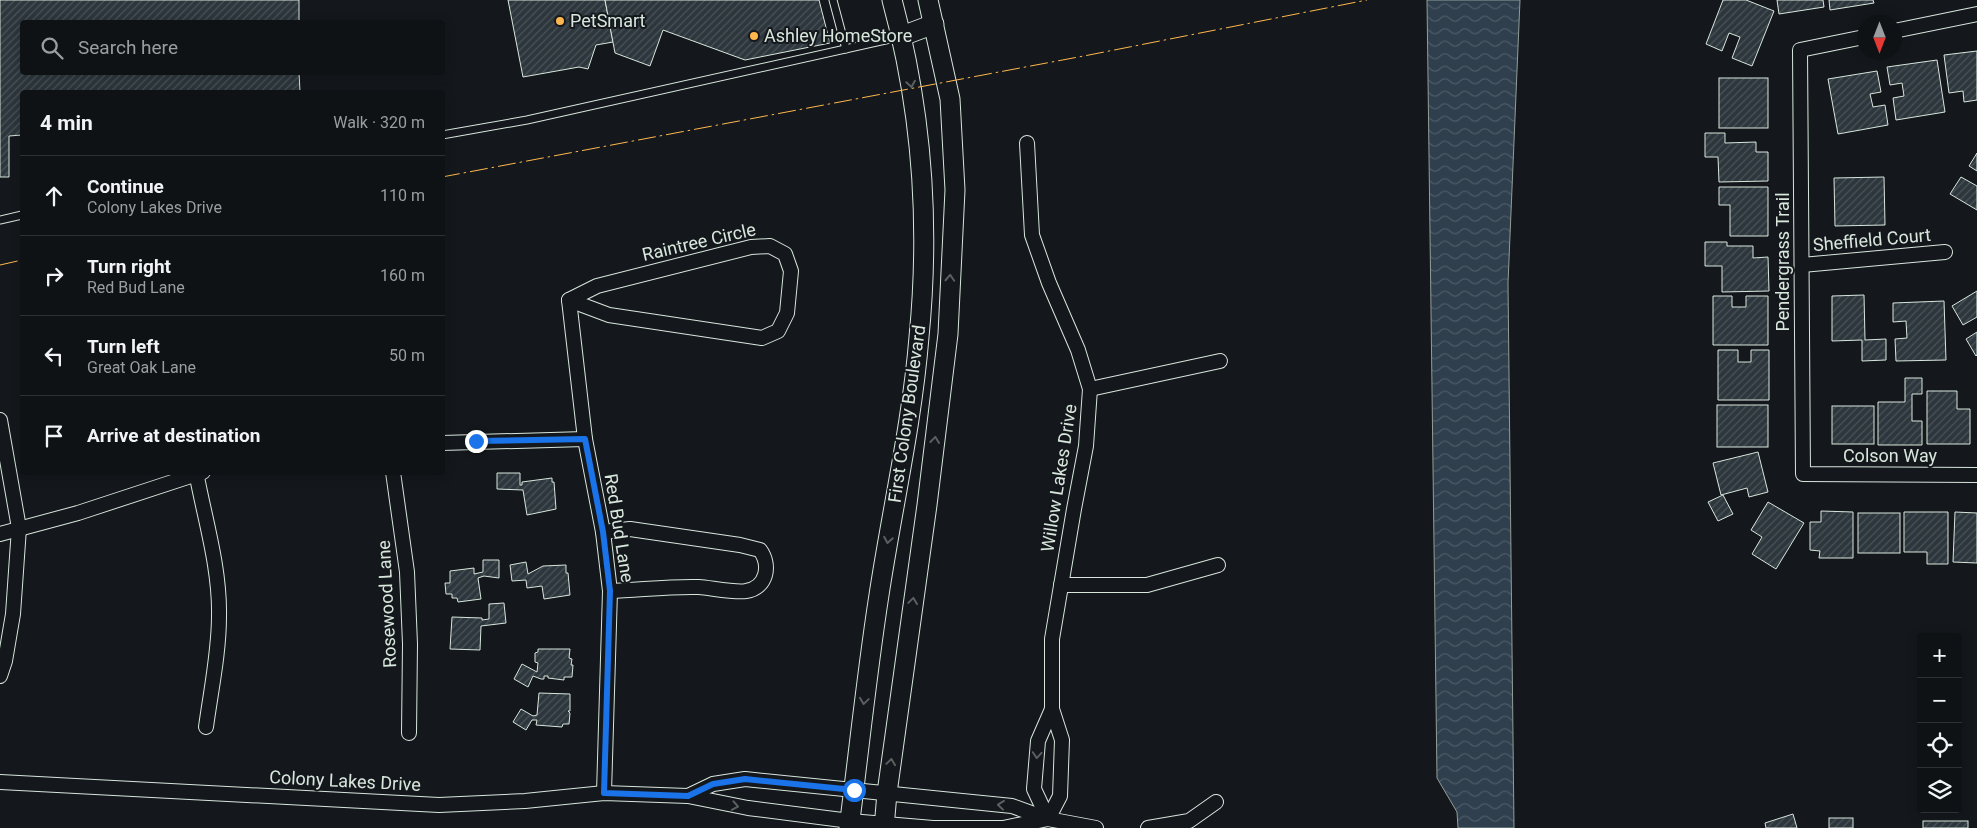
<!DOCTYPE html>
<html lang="en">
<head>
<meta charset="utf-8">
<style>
  body { margin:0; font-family:Roboto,sans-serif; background:#1d2022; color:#f1f3f6 }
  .controls { position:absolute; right:15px; bottom:15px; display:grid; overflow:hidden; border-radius:5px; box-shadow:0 2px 12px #0003 }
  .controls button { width:45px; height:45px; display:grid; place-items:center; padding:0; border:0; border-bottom:1px solid #2f3234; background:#0f1215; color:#f1f3f6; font:25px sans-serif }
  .compass { position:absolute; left:1857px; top:15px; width:45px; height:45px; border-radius:50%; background:#0f1215; box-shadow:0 2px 12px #0003; rotate:180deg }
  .stop { position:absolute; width:15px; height:15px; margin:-11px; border:4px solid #1a73e8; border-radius:50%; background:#fff }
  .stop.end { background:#1a73e8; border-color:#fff; box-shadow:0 1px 5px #0008 }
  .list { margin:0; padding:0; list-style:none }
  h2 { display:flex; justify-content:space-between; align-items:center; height:65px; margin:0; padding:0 20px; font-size:21px }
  h2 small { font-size:16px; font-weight:400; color:#9b9ea0 }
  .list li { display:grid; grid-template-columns:32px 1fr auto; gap:15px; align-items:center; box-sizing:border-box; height:80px; padding:0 20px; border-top:1px solid #2f3234 }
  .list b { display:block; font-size:19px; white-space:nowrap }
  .list p { margin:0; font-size:16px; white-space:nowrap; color:#9b9ea0 }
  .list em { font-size:16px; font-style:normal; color:#9b9ea0 }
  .icon { flex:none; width:28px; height:28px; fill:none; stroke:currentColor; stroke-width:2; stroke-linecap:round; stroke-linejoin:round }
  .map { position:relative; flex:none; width:1977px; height:828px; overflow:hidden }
  .search { position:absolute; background:#0f1215; box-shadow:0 2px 12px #0003; left:20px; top:20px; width:425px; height:55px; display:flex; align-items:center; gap:12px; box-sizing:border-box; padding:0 18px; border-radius:5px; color:#9b9ea0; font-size:19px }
  .panel { position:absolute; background:#0f1215; box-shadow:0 2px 12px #0003; left:20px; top:90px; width:425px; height:385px; border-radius:5px }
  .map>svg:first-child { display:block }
</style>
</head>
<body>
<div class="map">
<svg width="1977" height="828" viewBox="0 0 1977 828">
  <defs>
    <pattern id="water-waves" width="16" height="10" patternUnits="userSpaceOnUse" patternTransform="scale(1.25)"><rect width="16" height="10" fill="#2f3f4d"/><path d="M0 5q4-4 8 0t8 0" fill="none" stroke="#4c5b66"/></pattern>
    <pattern id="building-hatch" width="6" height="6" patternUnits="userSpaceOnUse" patternTransform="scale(1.25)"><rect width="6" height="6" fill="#2c363c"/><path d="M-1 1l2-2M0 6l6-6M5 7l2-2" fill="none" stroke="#4a5358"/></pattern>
  </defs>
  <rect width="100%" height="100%" fill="#14181c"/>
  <path fill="url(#water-waves)" stroke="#939e99" d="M 1427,0 L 1520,0 L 1508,283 L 1514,828 L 1458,828 L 1457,812 L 1437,778 Z"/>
  <g fill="url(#building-hatch)" stroke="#d8e6dc">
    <path d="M 0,0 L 299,0 L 299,22 L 22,22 L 22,72 L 299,72 L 300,92 L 22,92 L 22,135 L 9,136 L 9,177 L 0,177 Z"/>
    <path d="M 508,0 L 605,0 L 613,42 L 596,45 L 588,69 L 579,67 L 523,77 Z"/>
    <path d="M 605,0 L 819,0 L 830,43 L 745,60 L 663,30 L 650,66 L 615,53 Z"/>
    <path d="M 1723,0 L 1746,0 L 1774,11 L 1752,66 L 1732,58 L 1740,37 L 1729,33 L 1722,51 L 1706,44 Z"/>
    <path d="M 1777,0 L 1823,0 L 1824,7 L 1779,14 Z"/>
    <path d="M 1829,0 L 1873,0 L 1874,3 L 1830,10 Z"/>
    <path d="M 1977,51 L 1977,100 L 1964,102 L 1963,91 L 1949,93 L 1944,55 Z"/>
    <path d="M 1937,60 L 1945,112 L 1896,120 L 1893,98 L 1904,96 L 1902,83 L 1890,85 L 1887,67 Z"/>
    <path d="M 1877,71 L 1881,92 L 1870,94 L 1873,107 L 1885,105 L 1888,125 L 1838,134 L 1828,79 Z"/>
    <rect x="1719" y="78" width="49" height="50"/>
    <path d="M 1705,133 L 1725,133 L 1725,143 L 1756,142 L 1756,152 L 1768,152 L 1768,181 L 1719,182 L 1718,157 L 1705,157 Z"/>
    <path d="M 1977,153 L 1977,171 L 1969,166 Z"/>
    <path d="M 1884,177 L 1885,225 L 1835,226 L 1834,178 Z"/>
    <path d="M 1961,177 L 1977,186 L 1977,210 L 1950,194 Z"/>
    <path d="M 1719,187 L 1768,187 L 1768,236 L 1730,236 L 1730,205 L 1719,205 Z"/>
    <path d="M 1705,242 L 1727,242 L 1727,246 L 1753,246 L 1753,258 L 1768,257 L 1769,291 L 1722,292 L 1722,266 L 1705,266 Z"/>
    <path d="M 1977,291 L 1977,317 L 1963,325 L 1952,306 Z"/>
    <path d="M 1864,295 L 1865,340 L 1886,339 L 1886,360 L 1862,361 L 1862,340 L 1832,341 L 1832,296 Z"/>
    <path d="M 1713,296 L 1732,296 L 1732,307 L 1746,307 L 1746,296 L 1768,296 L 1768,345 L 1713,345 Z"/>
    <path d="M 1944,301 L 1946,360 L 1896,361 L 1895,339 L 1907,338 L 1906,321 L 1893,322 L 1893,303 Z"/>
    <path d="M 1977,332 L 1977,355 L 1976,356 L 1966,339 Z"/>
    <path d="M 1718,350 L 1738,350 L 1738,362 L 1751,362 L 1751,350 L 1769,350 L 1769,400 L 1718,400 Z"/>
    <path d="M 1905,378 L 1922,378 L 1922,394 L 1912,394 L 1912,421 L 1922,421 L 1922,445 L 1878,445 L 1878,402 L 1905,402 Z"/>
    <path d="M 1927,391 L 1957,391 L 1957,409 L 1970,409 L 1970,444 L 1927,444 Z"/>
    <rect x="1717" y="405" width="51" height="42"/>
    <rect x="1832" y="406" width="42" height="38"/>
    <path d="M 1758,452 L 1768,492 L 1749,497 L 1747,488 L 1721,495 L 1713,463 Z"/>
    <path d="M 497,473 L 520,473 L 520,485 L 522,485 L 522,482 L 552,478 L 552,482 L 554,482 L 556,509 L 527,515 L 523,490 L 497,489 Z"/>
    <path d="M 1723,495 L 1733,514 L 1718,521 L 1708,502 Z"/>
    <path d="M 1768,502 L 1804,523 L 1776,569 L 1752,554 L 1762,537 L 1751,530 Z"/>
    <path d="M 1821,511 L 1853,512 L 1853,558 L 1819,558 L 1820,551 L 1810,550 L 1810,522 L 1821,522 Z"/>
    <path d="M 1904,512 L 1948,512 L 1948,564 L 1927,564 L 1927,552 L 1904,552 Z"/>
    <path d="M 1955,512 L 1977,513 L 1977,563 L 1953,562 Z"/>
    <rect x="1858" y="513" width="42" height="40"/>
    <path d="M 483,560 L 499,560 L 499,578 L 484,576 L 478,578 L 481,599 L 458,602 L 457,598 L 452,598 L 452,594 L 446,594 L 445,583 L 450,583 L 450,571 L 474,568 L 474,574 L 483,572 Z"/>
    <path d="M 526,562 L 528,574 L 543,566 L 566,565 L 566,573 L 568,573 L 570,595 L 544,599 L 542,586 L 527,588 L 526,580 L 512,581 L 510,565 Z"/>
    <path d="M 504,603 L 506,623 L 481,626 L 480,650 L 450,649 L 452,617 L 482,618 L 482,620 L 489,619 L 489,604 Z"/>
    <path d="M 538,649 L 570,649 L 569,658 L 572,659 L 571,665 L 573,665 L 572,677 L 564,677 L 564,680 L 548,678 L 548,676 L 544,676 L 544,679 L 541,679 L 533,676 L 528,687 L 514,679 L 522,664 L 537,672 L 538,663 L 535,662 L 535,653 L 538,652 Z"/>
    <path d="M 539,693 L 570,694 L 570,711 L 568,711 L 570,713 L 569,724 L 563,724 L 562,727 L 536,725 L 537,720 L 532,720 L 526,730 L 513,722 L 521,709 L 533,716 L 537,715 Z"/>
    <path d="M 1793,814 L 1797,828 L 1766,828 L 1765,823 Z"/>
    <rect x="1829" y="818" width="24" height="10"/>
    <rect x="1923" y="821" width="45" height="7"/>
  </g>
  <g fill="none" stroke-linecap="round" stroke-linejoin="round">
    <defs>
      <g id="service">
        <path d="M 833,0 L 846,49"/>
        <path d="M 442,135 L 527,120 L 899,37"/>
        <path d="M 0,220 L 22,215"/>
      </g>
      <g id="minor">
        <path d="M 1894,31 L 1977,14"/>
        <path d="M 1864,37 L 1800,50 L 1803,474 L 1977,475"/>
        <path d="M 1027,143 L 1032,235 L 1049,283 L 1078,350 L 1090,389 L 1086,446 L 1074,509 L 1052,639 L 1052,709 L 1062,740 L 1060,796 L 1048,819"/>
        <path d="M 770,246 L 785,254 L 791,271 L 787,313 L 778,331 L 762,338 L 609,315 L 569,300 L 597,286 L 751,247 Z"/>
        <path d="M 1802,265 L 1945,252"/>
        <path d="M 569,300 L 585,439 L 603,532 L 610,591 L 604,793"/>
        <path d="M 1090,389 L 1220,361"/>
        <path d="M 0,420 L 19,528 L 13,614 L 5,661 L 0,676"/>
        <path d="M 442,443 L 585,439"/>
        <path d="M 196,472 C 205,520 220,568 219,616 C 219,653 211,690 206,727"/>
        <path d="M 393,472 L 407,572 L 410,644 L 409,733"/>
        <path d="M 603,532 L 630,529 L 740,545 L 760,550 C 771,565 767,588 746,591 C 737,593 711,588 699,587 C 670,586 640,590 610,591"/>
        <path d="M 0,534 L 78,513 L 203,472"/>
        <path d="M 1061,585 L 1147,585 L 1218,565"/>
        <path d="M 0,782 L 439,805 L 525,801 L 604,793 L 688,796 L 748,808 L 850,821 L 933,828 L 1003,828 L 1048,819"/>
        <path d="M 688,796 L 713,784 L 745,779 L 1012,806 L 1048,819 L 1096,828"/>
        <path d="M 1048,819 L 1034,789 L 1038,741 L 1052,709"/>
        <path d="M 1148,828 L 1189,821 L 1216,802"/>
      </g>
      <g id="secondary">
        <path d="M 902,36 L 934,24"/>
        <path d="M 849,828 C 859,750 867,672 879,595 C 892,509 912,424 919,337 C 930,224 922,110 892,0"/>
        <path d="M 884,828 L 887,793 L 927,505 L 948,334 L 955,190 L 950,99 L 928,0"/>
      </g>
    </defs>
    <use href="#service" stroke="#d8e6dc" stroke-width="9"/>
    <use href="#minor" stroke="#d8e6dc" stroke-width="16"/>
    <use href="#secondary" stroke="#d8e6dc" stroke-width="21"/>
    <use href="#service" stroke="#14181c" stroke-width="7"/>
    <use href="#minor" stroke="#14181c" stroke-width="14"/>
    <use href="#secondary" stroke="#14181c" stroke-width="19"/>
    <g stroke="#ffb74d" stroke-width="1" stroke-dasharray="18 4 2.5 4" stroke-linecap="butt">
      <path d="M 442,177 L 1089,55 L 1367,0"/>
      <path d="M 0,265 L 22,260"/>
    </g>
  </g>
  <defs><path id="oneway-chevron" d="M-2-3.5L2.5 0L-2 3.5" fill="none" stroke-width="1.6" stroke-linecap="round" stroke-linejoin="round" transform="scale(1.25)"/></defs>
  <g stroke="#59605f">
    <use href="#oneway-chevron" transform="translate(911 84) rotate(81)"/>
    <use href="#oneway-chevron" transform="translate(950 278) rotate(-87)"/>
    <use href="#oneway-chevron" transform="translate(935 440) rotate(-83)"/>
    <use href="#oneway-chevron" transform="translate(888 540) rotate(100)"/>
    <use href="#oneway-chevron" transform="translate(913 601) rotate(-82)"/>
    <use href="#oneway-chevron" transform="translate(864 701) rotate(98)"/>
    <use href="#oneway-chevron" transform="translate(1037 755) rotate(94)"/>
    <use href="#oneway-chevron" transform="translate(891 762) rotate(-82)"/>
    <use href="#oneway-chevron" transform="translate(1001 805) rotate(-174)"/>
    <use href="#oneway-chevron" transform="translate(735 806) rotate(11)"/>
  </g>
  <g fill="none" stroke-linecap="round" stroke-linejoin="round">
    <path stroke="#1a73e8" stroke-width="6" d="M 476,441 L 585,439 L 603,532 L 610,591 L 604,793 L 688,796 L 713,784 L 745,779 L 854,790"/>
  </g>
  <g fill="#ffb74d" stroke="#14181c" stroke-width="2">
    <circle cx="560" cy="21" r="5"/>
    <circle cx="754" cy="36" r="5"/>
  </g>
  <g text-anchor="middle" stroke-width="4" stroke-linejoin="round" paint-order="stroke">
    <g font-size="18" fill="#d8e6dc" stroke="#14181c" text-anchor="start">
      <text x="570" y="27">PetSmart</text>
      <text x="764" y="42">Ashley HomeStore</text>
    </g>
    <g font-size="18" fill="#d8e6dc" stroke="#14181c">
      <text transform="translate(1872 240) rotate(-5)" y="6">Sheffield Court</text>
      <text transform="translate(699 242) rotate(-13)" y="6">Raintree Circle</text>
      <text transform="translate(1783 262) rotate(-90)" y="6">Pendergrass Trail</text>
      <text transform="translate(907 414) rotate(-82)" y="6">First Colony Boulevard</text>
      <text x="1890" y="462">Colson Way</text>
      <text transform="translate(1059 478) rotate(-81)" y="6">Willow Lakes Drive</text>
      <text transform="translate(619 528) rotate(81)" y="6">Red Bud Lane</text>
      <text transform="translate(387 604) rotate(-93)" y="6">Rosewood Lane</text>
      <text transform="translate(345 781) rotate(3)" y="6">Colony Lakes Drive</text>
    </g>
  </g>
</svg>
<div class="controls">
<button>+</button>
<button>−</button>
<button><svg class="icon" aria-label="locate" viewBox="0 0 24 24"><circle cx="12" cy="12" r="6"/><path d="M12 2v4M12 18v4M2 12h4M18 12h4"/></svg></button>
<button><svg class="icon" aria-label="layers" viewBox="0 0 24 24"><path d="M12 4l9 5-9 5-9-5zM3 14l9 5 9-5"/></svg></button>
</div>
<svg class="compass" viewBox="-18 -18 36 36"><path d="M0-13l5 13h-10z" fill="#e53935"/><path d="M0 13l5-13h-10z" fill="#9b9ea0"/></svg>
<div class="stop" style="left:854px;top:790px"></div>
<div class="stop end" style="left:476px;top:441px"></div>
<div class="search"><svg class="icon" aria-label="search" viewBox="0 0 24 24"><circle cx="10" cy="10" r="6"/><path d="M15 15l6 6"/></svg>Search here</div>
<section class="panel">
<h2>4 min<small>Walk · 320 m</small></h2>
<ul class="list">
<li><svg class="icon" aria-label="ahead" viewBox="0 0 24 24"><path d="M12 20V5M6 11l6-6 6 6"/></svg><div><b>Continue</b><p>Colony Lakes Drive</p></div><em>110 m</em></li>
<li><svg class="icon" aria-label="right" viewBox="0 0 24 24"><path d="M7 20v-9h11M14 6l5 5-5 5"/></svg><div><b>Turn right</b><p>Red Bud Lane</p></div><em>160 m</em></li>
<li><svg class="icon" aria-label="left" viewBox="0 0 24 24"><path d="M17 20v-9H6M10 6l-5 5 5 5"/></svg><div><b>Turn left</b><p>Great Oak Lane</p></div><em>50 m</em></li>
<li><svg class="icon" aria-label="arrive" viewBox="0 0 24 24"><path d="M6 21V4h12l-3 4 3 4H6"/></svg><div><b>Arrive at destination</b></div></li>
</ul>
</section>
</div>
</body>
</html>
